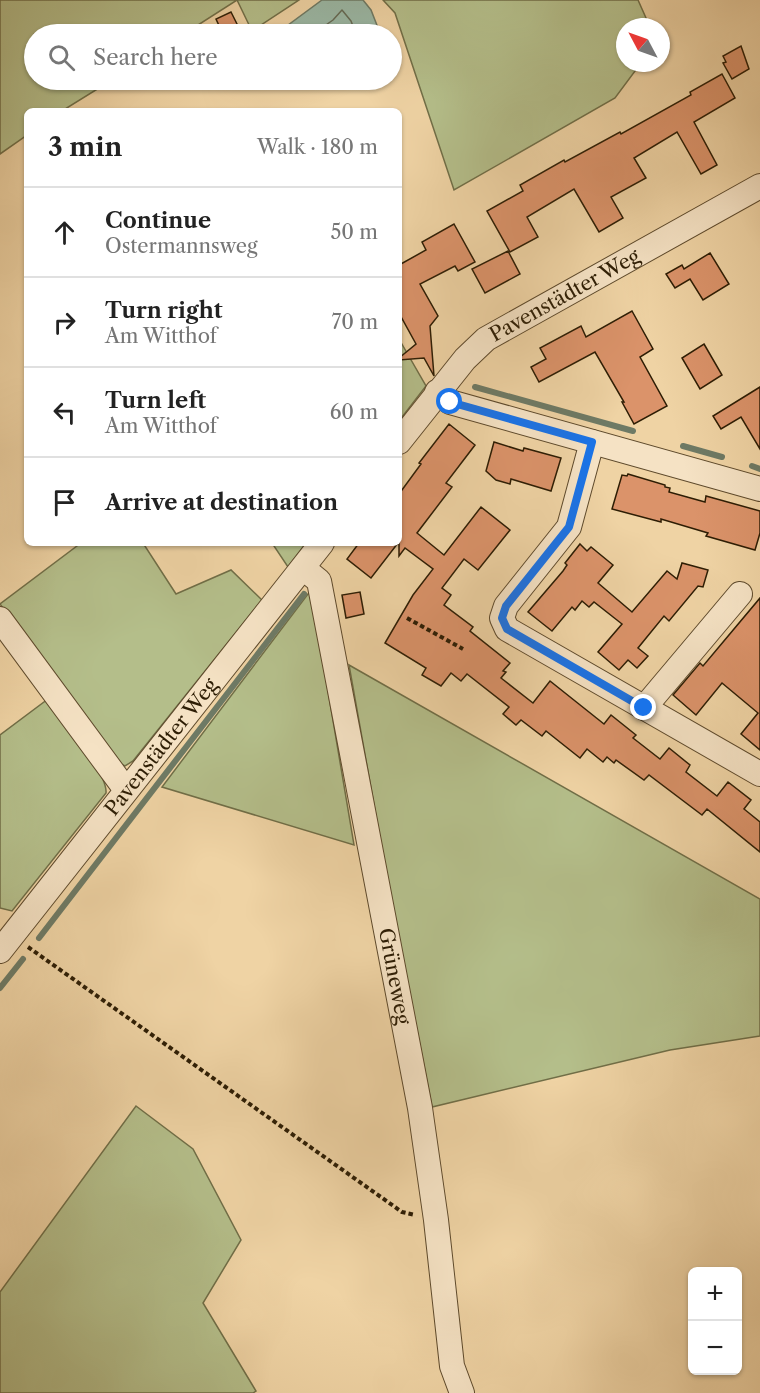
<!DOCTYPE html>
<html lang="en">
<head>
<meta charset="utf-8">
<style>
  body { margin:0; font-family:"Libre Caslon Text",serif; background:#f6f6f6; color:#222 }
  .controls { position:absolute; right:18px; bottom:18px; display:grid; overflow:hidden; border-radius:9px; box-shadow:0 2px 4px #0004 }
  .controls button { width:54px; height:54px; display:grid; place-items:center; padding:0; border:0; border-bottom:2px solid #e0e0e0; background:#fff; color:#222; font:30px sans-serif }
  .compass { position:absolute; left:616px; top:18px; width:54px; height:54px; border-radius:50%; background:#fff; box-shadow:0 2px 4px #0004; rotate:311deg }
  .stop { position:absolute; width:18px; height:18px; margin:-14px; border:4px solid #1a73e8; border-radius:50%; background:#fff }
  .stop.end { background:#1a73e8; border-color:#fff; box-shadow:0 2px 6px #0008 }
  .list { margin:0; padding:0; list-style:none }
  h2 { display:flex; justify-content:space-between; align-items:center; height:78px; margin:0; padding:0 24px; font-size:26px }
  h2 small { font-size:20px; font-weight:400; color:#767676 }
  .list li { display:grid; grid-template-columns:39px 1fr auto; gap:18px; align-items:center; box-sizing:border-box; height:90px; padding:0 24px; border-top:2px solid #e0e0e0 }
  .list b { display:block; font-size:22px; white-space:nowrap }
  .list p { margin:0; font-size:20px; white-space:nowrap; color:#767676 }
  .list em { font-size:20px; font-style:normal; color:#767676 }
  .icon { flex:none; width:33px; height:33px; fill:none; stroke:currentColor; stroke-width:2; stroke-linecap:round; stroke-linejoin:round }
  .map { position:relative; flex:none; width:760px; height:1393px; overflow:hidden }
  .search { position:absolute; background:#fff; box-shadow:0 2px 4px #0004; left:24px; top:24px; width:378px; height:66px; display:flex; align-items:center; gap:15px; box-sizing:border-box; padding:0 21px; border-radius:33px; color:#767676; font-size:22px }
  .panel { position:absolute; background:#fff; box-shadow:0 2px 4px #0004; left:24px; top:108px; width:378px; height:438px; border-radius:9px }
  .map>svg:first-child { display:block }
</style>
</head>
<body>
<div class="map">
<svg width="760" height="1393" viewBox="0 0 760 1393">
  <rect width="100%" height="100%" fill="#efd3a4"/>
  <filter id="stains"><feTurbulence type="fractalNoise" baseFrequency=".00333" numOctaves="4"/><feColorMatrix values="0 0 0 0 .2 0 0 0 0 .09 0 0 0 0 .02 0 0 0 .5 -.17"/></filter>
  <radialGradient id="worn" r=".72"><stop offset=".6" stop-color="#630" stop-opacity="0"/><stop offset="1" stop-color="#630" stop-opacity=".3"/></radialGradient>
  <g fill="#b4be8a" stroke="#706e47" stroke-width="1.5">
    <path d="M 0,0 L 299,0 L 252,31 L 237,0 L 184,34 L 34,34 L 34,80 L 112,80 L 62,111 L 27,111 L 27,135 L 0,154 Z"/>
    <path d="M 383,0 L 638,0 L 650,27 L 625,27 L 625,63 L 641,63 L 615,98 L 454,190 L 395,13 Z"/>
    <path d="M 399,339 L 426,386 L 399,421 Z"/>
    <path d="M 81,543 L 143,543 L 176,594 L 231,570 L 262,600 L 133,761 L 125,766 L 117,762 L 0,604 Z"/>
    <path d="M 272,543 L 306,543 L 288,567 Z"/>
    <path d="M 311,590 L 354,845 L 162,787 Z"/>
    <path d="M 349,665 L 760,899 L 760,1036 L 670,1050 L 432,1107 L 386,872 Z"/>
    <path d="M 48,699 C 61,717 108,773 106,793 L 12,911 L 0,908 L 0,735 Z"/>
    <path d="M 136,1106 L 193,1149 L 241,1240 L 203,1303 L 256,1391 L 253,1393 L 0,1393 L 0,1292 Z"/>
  </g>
  <path fill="#9ab8a6" stroke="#6e7a65" stroke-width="1.5" d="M 322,0 L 363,0 L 371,10 L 380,33 L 276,34 Z"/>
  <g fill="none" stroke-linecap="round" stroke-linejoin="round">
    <path stroke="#646a55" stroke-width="1.5" d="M 313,34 L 333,20 L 342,10 L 351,21 L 356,34"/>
    <g stroke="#6e7a65" stroke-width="6">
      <path d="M 475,387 L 633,431"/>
      <path d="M 683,446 L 722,457"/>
      <path d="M 752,466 L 760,469"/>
      <path d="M 39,938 L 304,594"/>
      <path d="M 0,988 L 23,959"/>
    </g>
  </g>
  <g fill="#db936a" stroke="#2d1d04" stroke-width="1.5">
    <path d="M 231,12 L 242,34 L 223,34 L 216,19 Z"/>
    <path d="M 741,46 L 749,69 L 732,79 L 723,63 L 726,62 L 723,56 Z"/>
    <path d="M 722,74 L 735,98 L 694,122 L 717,165 L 701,174 L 677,132 L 634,158 L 646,178 L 611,197 L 623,218 L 599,232 L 574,189 L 527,217 L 538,237 L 510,252 L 487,211 L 523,191 L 520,185 L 564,160 L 565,162 L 620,132 L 621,134 L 691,95 L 690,92 Z"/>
    <path d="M 454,224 L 475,262 L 458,271 L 455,266 L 420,284 L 438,316 L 430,326 L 434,376 L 424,358 L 399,360 L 399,358 L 416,344 L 399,313 L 399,265 L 426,250 L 422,242 Z"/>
    <path d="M 508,251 L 520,274 L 485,293 L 472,269 Z"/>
    <path d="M 710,253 L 729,284 L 703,300 L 690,279 L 675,288 L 666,274 L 682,265 L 684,269 Z"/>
    <path d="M 632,311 L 653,349 L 640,357 L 667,406 L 634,424 L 622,402 L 624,402 L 595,352 L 539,382 L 531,367 L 546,359 L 540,348 L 581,326 L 586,337 Z"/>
    <path d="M 704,344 L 722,375 L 700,389 L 682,358 Z"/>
    <path d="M 760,387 L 760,449 L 741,417 L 721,429 L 713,416 Z"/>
    <path d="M 449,424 L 475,445 L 446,483 L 452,487 L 417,533 L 444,555 L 481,507 L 510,530 L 478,570 L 464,559 L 442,588 L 451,595 L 444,605 L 473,627 L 470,631 L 510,663 L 503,671 L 506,672 L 501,678 L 533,703 L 550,681 L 604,724 L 611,715 L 636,735 L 633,738 L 660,759 L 669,748 L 690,765 L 686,772 L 717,796 L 728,782 L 751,800 L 744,809 L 760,822 L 760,852 L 707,809 L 702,815 L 649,775 L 644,780 L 616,760 L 614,763 L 607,757 L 603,762 L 587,749 L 580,758 L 546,731 L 542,736 L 521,720 L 516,725 L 503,714 L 509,707 L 467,674 L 461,681 L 451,673 L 441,686 L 422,675 L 426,668 L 385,643 L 413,595 L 433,569 L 405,548 L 399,556 L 399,494 L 421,464 L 419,463 Z"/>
    <path d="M 494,442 L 523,451 L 524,448 L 561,458 L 551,491 L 511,479 L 510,484 L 496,480 L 486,471 Z"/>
    <path d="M 628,474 L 665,485 L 665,487 L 670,488 L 669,492 L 705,502 L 706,496 L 760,511 L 760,533 L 755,550 L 706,536 L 708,533 L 661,519 L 661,522 L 612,509 L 622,475 L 627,476 Z"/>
    <path d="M 359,543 L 398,543 L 371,578 L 347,559 Z"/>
    <path d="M 580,544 L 587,551 L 591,547 L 613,565 L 598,583 L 632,612 L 667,571 L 677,579 L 682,563 L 708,570 L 703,587 L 698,586 L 669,621 L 664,616 L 638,648 L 648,656 L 637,668 L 628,660 L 619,670 L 598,652 L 622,624 L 594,602 L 589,607 L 582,601 L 575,610 L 572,607 L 552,631 L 528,612 L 563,571 L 567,565 L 565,563 Z"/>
    <path d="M 360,592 L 364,614 L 346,618 L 342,595 Z"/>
    <path d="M 760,598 L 760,750 L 741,734 L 758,713 L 722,683 L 696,715 L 673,695 L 700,663 L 703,666 Z"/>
  </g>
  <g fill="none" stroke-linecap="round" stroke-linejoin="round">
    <defs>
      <g id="minor">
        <path d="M 437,392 L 450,402 L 760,489"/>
        <path id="s1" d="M 399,442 L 465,359 L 486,339 L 760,186"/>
        <path d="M 592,442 L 569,527 L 506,606 L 502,618 L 507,629 L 760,774"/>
        <path id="s2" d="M 303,568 L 319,581 L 420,1108 L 436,1220 L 452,1366 L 462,1393"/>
        <path d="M 0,619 L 126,790"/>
        <path d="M 644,708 L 740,594"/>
        <path id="s3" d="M 0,951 L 322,543"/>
      </g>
    </defs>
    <use href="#minor" stroke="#5e4a2c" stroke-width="26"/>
    <g stroke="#2d1d04" stroke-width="4" stroke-dasharray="4.5 3" stroke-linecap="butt">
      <path d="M 407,618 L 463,649"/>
      <path d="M 28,947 L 402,1212 L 415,1215"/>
    </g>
    <use href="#minor" stroke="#f5e2c4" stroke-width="24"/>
  </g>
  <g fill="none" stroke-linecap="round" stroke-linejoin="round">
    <path stroke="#1a73e8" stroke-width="8" d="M 450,402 L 592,442 L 569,527 L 506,606 L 502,618 L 507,629 L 644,708"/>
  </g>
  <g text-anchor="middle" stroke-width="5" stroke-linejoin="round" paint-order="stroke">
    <g font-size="20" fill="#2d1d04" stroke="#f5e2c4">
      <text dy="7" stroke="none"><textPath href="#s1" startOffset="225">Pavenstädter Weg</textPath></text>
      <text dy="7" stroke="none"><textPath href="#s3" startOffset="260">Pavenstädter Weg</textPath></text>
      <text dy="7" stroke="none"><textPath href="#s2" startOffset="423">Grüneweg</textPath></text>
    </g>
  </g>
  <rect width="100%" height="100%" filter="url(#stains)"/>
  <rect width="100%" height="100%" fill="url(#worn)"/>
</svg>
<div class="controls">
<button>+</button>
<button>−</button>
</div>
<svg class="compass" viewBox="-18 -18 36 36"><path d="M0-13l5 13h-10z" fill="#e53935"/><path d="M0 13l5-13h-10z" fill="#767676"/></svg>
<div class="stop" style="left:450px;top:402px"></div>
<div class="stop end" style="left:644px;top:708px"></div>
<div class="search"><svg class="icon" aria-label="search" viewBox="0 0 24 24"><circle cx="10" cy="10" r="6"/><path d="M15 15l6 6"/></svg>Search here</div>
<section class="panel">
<h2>3 min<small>Walk · 180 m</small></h2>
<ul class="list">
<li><svg class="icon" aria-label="ahead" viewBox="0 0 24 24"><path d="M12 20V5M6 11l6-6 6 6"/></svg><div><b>Continue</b><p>Ostermannsweg</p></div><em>50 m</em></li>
<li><svg class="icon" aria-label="right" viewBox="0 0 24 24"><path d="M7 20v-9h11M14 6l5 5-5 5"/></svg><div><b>Turn right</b><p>Am Witthof</p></div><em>70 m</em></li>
<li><svg class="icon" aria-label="left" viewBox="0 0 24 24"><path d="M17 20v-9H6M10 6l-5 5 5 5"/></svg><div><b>Turn left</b><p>Am Witthof</p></div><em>60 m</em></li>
<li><svg class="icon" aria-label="arrive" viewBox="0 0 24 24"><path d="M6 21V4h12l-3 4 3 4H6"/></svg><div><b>Arrive at destination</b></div></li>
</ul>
</section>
</div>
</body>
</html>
